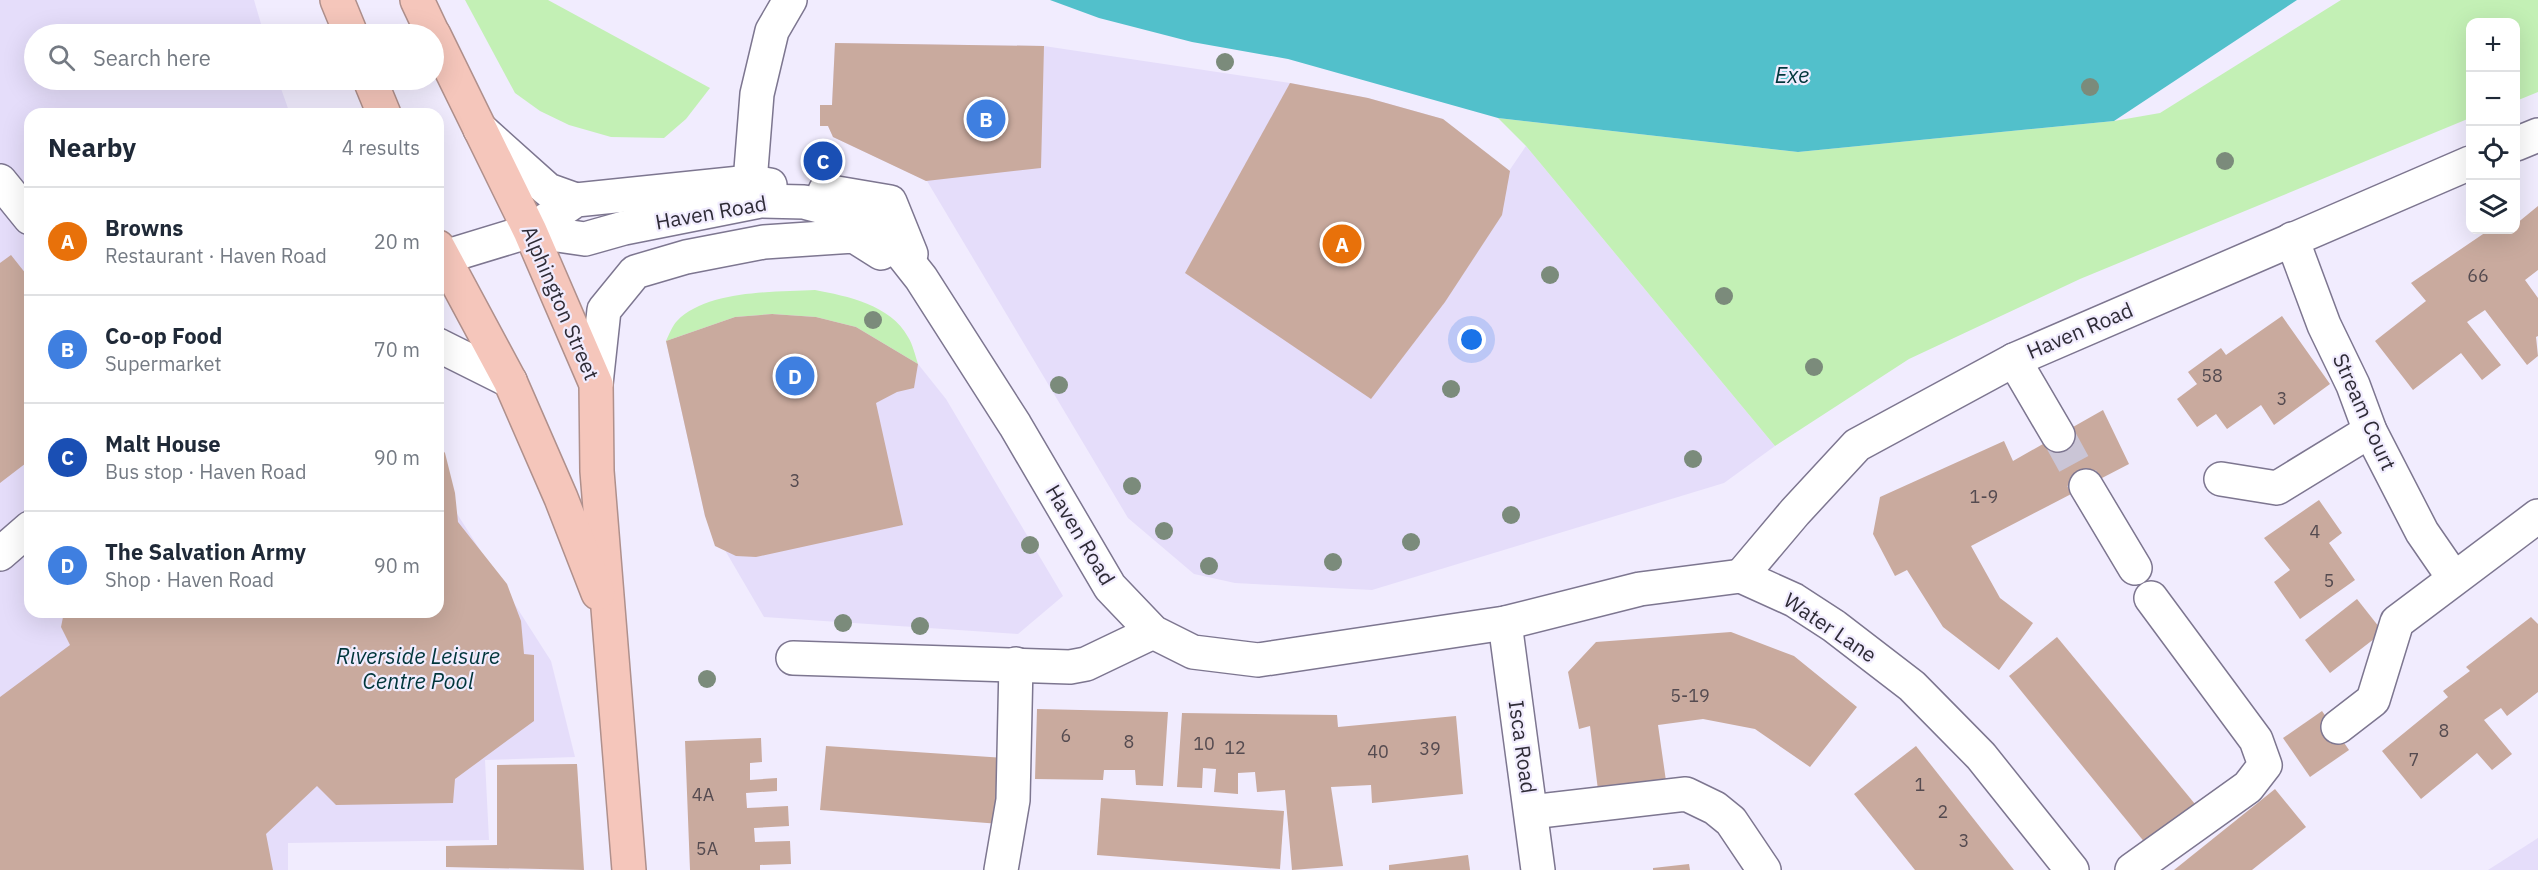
<!DOCTYPE html>
<html lang="en">
<head>
<meta charset="utf-8">
<style>
  body { margin:0; font-family:"IBM Plex Sans",sans-serif; background:#f2f2f3; color:#1f2937 }
  .controls { position:absolute; right:18px; top:18px; display:grid; overflow:hidden; border-radius:12px; box-shadow:0 6px 24px #0002 }
  .controls button { width:54px; height:54px; display:grid; place-items:center; padding:0; border:0; border-bottom:2px solid #e0e1e3; background:#fff; color:#1f2937; font:30px sans-serif }
  .you { position:absolute; left:1472px; top:340px; width:21px; height:21px; margin:-15px; border:4px solid #fff; border-radius:50%; background:#1a73e8; box-shadow:0 0 0 9px #1a73e833 }
  .badge { display:grid; place-items:center; width:39px; height:39px; border-radius:50%; background:#ea580c; color:#fff; font-size:20px; font-weight:700 }
  .pin { position:absolute; translate:-50% -50%; border:3px solid #fff; box-shadow:0 2px 6px #0006 }
  .list { margin:0; padding:0; list-style:none }
  h2 { display:flex; justify-content:space-between; align-items:center; height:78px; margin:0; padding:0 24px; font-size:26px }
  h2 small { font-size:20px; font-weight:400; color:#747a83 }
  .list li { display:grid; grid-template-columns:39px 1fr auto; gap:18px; align-items:center; box-sizing:border-box; height:108px; padding:0 24px; border-top:2px solid #e0e1e3 }
  .list b { display:block; font-size:22px; white-space:nowrap }
  .list p { margin:0; font-size:20px; white-space:nowrap; color:#747a83 }
  .list em { font-size:20px; font-style:normal; color:#747a83 }
  .icon { flex:none; width:33px; height:33px; fill:none; stroke:currentColor; stroke-width:2; stroke-linecap:round; stroke-linejoin:round }
  .map { position:relative; flex:none; width:2538px; height:870px; overflow:hidden }
  .search { position:absolute; background:#fff; box-shadow:0 6px 24px #0002; left:24px; top:24px; width:420px; height:66px; display:flex; align-items:center; gap:15px; box-sizing:border-box; padding:0 21px; border-radius:33px; color:#747a83; font-size:22px }
  .panel { position:absolute; background:#fff; box-shadow:0 6px 24px #0002; left:24px; top:108px; width:420px; height:510px; border-radius:18px }
  .map>svg:first-child { display:block }
</style>
</head>
<body>
<div class="map">
<svg width="2538" height="870" viewBox="0 0 2538 870">
  <rect width="100%" height="100%" fill="#f1ecfe"/>
  <g fill="#e5ddfa">
    <path d="M 0,0 L 254,0 L 264,34 L 34,34 L 34,80 L 278,80 L 290,114 L 30,114 L 30,612 L 438,612 L 438,484 L 551,661 L 575,757 L 485,760 L 489,840 L 288,843 L 288,870 L 0,870 Z"/>
    <path d="M 835,43 L 1044,46 L 1290,83 L 1368,98 L 1443,119 L 1509,171 L 1526,146 L 1775,446 L 1724,483 L 1372,590 L 1235,583 L 1194,574 L 1128,518 L 927,181 L 833,137 L 828,126 L 820,126 L 820,105 L 832,105 Z"/>
    <path d="M 799,316 L 856,327 L 918,364 L 946,399 L 1063,596 L 1018,634 L 764,617 L 705,516 L 666,341 Z"/>
    <path d="M 2538,838 L 2538,870 L 2488,870 Z"/>
  </g>
  <g fill="#c3f0b5">
    <path d="M 465,0 L 548,0 L 710,88 L 686,119 L 664,138 L 611,137 L 569,125 L 540,111 L 515,93 Z"/>
    <path d="M 2341,0 L 2538,0 L 2538,92 L 2516,101 L 2516,22 L 2470,22 L 2470,118 L 2080,279 L 1909,359 L 1775,446 L 1526,146 L 1498,118 L 1798,152 L 2114,121 L 2160,113 Z"/>
    <path d="M 815,290 C 847,296 891,305 908,337 C 913,345 915,355 918,364 L 856,327 L 816,317 L 772,314 L 735,317 L 666,341 C 669,335 672,326 677,321 C 707,290 774,292 815,290 Z"/>
  </g>
  <path fill="#52c0cb" d="M 1050,0 L 2297,0 L 2114,121 L 1798,152 L 1498,118 L 1288,59 L 1192,42 L 1099,18 Z"/>
  <g fill="#c9aa9e">
    <path d="M 835,43 L 1044,46 L 1041,168 L 926,181 L 833,137 L 828,126 L 820,126 L 820,105 L 832,105 Z"/>
    <path d="M 1290,83 L 1368,98 L 1443,119 L 1510,171 L 1502,215 L 1445,302 L 1371,399 L 1185,273 Z"/>
    <path d="M 2538,206 L 2538,270 L 2525,280 L 2538,298 L 2538,336 L 2536,337 L 2538,356 L 2527,365 L 2485,310 L 2467,322 L 2501,365 L 2482,380 L 2461,353 L 2413,390 L 2375,341 L 2426,301 L 2411,283 L 2489,230 L 2516,230 L 2516,224 Z"/>
    <path d="M 11,255 L 30,279 L 30,323 L 24,327 L 30,334 L 30,460 L 0,483 L 0,263 Z"/>
    <path d="M 772,314 L 816,317 L 856,327 L 918,364 L 914,388 L 897,392 L 876,403 L 903,525 L 756,557 L 736,556 L 715,546 L 705,516 L 666,341 L 735,317 Z"/>
    <path d="M 2282,316 L 2330,384 L 2274,425 L 2261,405 L 2227,429 L 2216,414 L 2197,427 L 2177,399 L 2197,384 L 2188,372 L 2221,348 L 2226,355 Z"/>
    <path d="M 2103,410 L 2129,464 L 1971,546 L 2000,598 L 2033,623 L 1999,670 L 1943,627 L 1907,570 L 1895,576 L 1873,534 L 1880,497 L 2004,441 L 2013,461 Z"/>
    <path d="M 438,444 L 445,453 L 455,493 L 458,522 L 507,584 L 521,621 L 524,654 L 534,655 L 534,721 L 455,779 L 453,803 L 336,805 L 317,786 L 266,834 L 273,870 L 0,870 L 0,697 L 70,645 L 61,627 L 64,612 L 438,612 Z"/>
    <path d="M 2319,500 L 2342,533 L 2329,543 L 2355,580 L 2300,619 L 2274,582 L 2290,570 L 2264,538 Z"/>
    <path d="M 2357,599 L 2383,632 L 2330,673 L 2305,640 Z"/>
    <path d="M 2531,617 L 2538,624 L 2538,692 L 2507,716 L 2501,708 L 2484,720 L 2512,754 L 2492,770 L 2477,753 L 2421,799 L 2382,751 L 2448,697 L 2443,691 L 2470,671 L 2466,667 Z"/>
    <path d="M 1731,632 L 1794,656 L 1857,707 L 1810,767 L 1755,729 L 1703,719 L 1658,725 L 1666,781 L 1598,790 L 1590,726 L 1579,729 L 1568,672 L 1596,642 Z"/>
    <path d="M 2057,637 L 2195,804 L 2146,844 L 2009,676 Z"/>
    <path d="M 1037,709 L 1168,712 L 1163,786 L 1136,785 L 1135,770 L 1104,770 L 1103,780 L 1035,779 Z"/>
    <path d="M 2322,711 L 2349,750 L 2310,777 L 2283,738 Z"/>
    <path d="M 1182,713 L 1337,715 L 1338,727 L 1456,716 L 1463,794 L 1372,803 L 1371,785 L 1331,787 L 1343,866 L 1292,870 L 1285,790 L 1257,792 L 1255,772 L 1238,773 L 1238,794 L 1214,792 L 1216,769 L 1203,768 L 1202,788 L 1177,787 Z"/>
    <path d="M 761,738 L 762,762 L 750,763 L 750,780 L 777,778 L 777,791 L 746,793 L 747,808 L 788,806 L 789,826 L 754,828 L 755,842 L 790,841 L 791,864 L 760,865 L 760,870 L 690,870 L 685,741 Z"/>
    <path d="M 826,746 L 1005,758 L 1000,824 L 820,810 Z"/>
    <path d="M 1916,746 L 2014,870 L 1915,870 L 1854,794 Z"/>
    <path d="M 577,764 L 584,870 L 446,867 L 446,846 L 497,845 L 497,765 Z"/>
    <path d="M 2275,789 L 2306,827 L 2252,870 L 2174,870 Z"/>
    <path d="M 1101,798 L 1284,811 L 1280,869 L 1097,855 Z"/>
    <path d="M 1468,855 L 1470,870 L 1389,870 L 1389,865 Z"/>
    <path d="M 1689,864 L 1690,870 L 1653,870 L 1653,868 Z"/>
  </g>
  <g fill="none" stroke-linecap="round" stroke-linejoin="round">
    <path stroke="#cac5d6" stroke-width="33" stroke-dasharray="33 16" stroke-linecap="butt" d="M 2058,435 L 2086,486"/>
    <defs>
      <g id="minor">
        <path d="M 480,129 L 548,190 L 576,200"/>
        <path d="M 2516,144 L 2538,135"/>
        <path d="M 0,181 L 30,218"/>
        <path d="M 750,182 L 757,94 L 772,31 L 790,0"/>
        <path d="M 825,191 L 890,202 L 911,254"/>
        <path d="M 530,231 L 585,239 L 624,228 L 760,201 L 804,202 L 838,211 L 887,235 L 921,278 L 1015,425 L 1110,587 L 1153,632 L 1193,652 L 1258,660 L 1505,623 L 1640,589 L 1741,576 L 1794,600 L 1834,626 L 1912,686 L 1981,756 L 2072,870"/>
        <path d="M 2292,239 L 2324,325 L 2353,385 L 2370,431 L 2422,532 L 2453,577"/>
        <path d="M 438,259 L 530,231 L 576,200 L 750,182 L 770,185"/>
        <path d="M 438,345 L 510,381"/>
        <path d="M 2014,360 L 2058,435"/>
        <path d="M 596,384 L 604,310 L 635,272 L 686,257 L 764,242 L 854,236 L 881,253"/>
        <path d="M 2221,479 L 2277,488 L 2370,431"/>
        <path d="M 2086,486 L 2135,568"/>
        <path d="M 0,554 L 30,528"/>
        <path d="M 1741,576 L 1795,512 L 1857,445 L 2014,360 L 2470,163"/>
        <path d="M 1505,623 L 1538,870"/>
        <path d="M 793,658 L 1070,667 L 1086,664 L 1153,632"/>
        <path d="M 2338,727 L 2373,700 L 2397,622 L 2538,516"/>
        <path d="M 1531,812 L 1686,794 L 1715,808 L 1731,821 L 1764,870"/>
        <path d="M 1001,870 L 1013,800 L 1016,664"/>
        <path d="M 2132,870 L 2248,787 L 2265,765 L 2256,740 L 2151,598"/>
      </g>
      <g id="highway">
        <path d="M 337,0 L 351,34"/>
        <path d="M 417,0 L 433,34"/>
        <path d="M 434,35 L 530,231 L 596,384 L 597,471 L 629,870"/>
        <path d="M 370,80 L 384,114"/>
        <path d="M 438,247 L 510,381 L 561,498 L 598,593"/>
      </g>
    </defs>
    <use href="#minor" stroke="#7d7690" stroke-width="36"/>
    <use href="#highway" stroke="#af908c" stroke-width="36"/>
    <use href="#minor" stroke="#fff" stroke-width="33"/>
    <use href="#highway" stroke="#f5c6bb" stroke-width="33"/>
  </g>
  <g fill="#7b8b7b">
    <circle cx="1225" cy="62" r="9"/>
    <circle cx="2090" cy="87" r="9"/>
    <circle cx="2225" cy="161" r="9"/>
    <circle cx="1550" cy="275" r="9"/>
    <circle cx="1724" cy="296" r="9"/>
    <circle cx="873" cy="320" r="9"/>
    <circle cx="1814" cy="367" r="9"/>
    <circle cx="1059" cy="385" r="9"/>
    <circle cx="1451" cy="389" r="9"/>
    <circle cx="1693" cy="459" r="9"/>
    <circle cx="1132" cy="486" r="9"/>
    <circle cx="1511" cy="515" r="9"/>
    <circle cx="1164" cy="531" r="9"/>
    <circle cx="1411" cy="542" r="9"/>
    <circle cx="1030" cy="545" r="9"/>
    <circle cx="1333" cy="562" r="9"/>
    <circle cx="1209" cy="566" r="9"/>
    <circle cx="843" cy="623" r="9"/>
    <circle cx="920" cy="626" r="9"/>
    <circle cx="707" cy="679" r="9"/>
  </g>
  <g text-anchor="middle" stroke-width="4.5" stroke-linejoin="round" paint-order="stroke">
    <g font-size="18" fill="#554b50">
      <text x="2478" y="282">66</text>
      <text x="2212" y="382">58</text>
      <text x="2282" y="405">3</text>
      <text x="795" y="487">3</text>
      <text x="1984" y="503">1-9</text>
      <text x="2315" y="538">4</text>
      <text x="2329" y="587">5</text>
      <text x="1690" y="702">5-19</text>
      <text x="2444" y="737">8</text>
      <text x="1066" y="742">6</text>
      <text x="1129" y="748">8</text>
      <text x="1204" y="750">10</text>
      <text x="1235" y="754">12</text>
      <text x="1430" y="755">39</text>
      <text x="1378" y="758">40</text>
      <text x="2414" y="766">7</text>
      <text x="1920" y="791">1</text>
      <text x="703" y="801">4A</text>
      <text x="1943" y="818">2</text>
      <text x="1964" y="847">3</text>
      <text x="707" y="855">5A</text>
    </g>
    <g font-size="21" fill="#2e2b36" stroke="#f1ecfe">
      <text transform="translate(711 213) rotate(-10)" y="7">Haven Road</text>
      <text transform="translate(560 303) rotate(67)" y="7">Alphington Street</text>
      <text transform="translate(2080 331) rotate(-23)" y="7">Haven Road</text>
      <text transform="translate(2364 412) rotate(66)" y="7">Stream Court</text>
      <text transform="translate(1080 535) rotate(59)" y="7">Haven Road</text>
      <text transform="translate(1830 628) rotate(34)" y="7">Water Lane</text>
      <text transform="translate(1522 747) rotate(82)" y="7">Isca Road</text>
    </g>
    <g font-size="22" font-style="italic" fill="#00363b" stroke="#f1ecfe">
      <text x="1792" y="83">Exe</text>
      <text x="418" y="664">Riverside Leisure<tspan x="418" dy="25">Centre Pool</tspan></text>
    </g>
  </g>
</svg>
<div class="controls">
<button>+</button>
<button>−</button>
<button><svg class="icon" aria-label="locate" viewBox="0 0 24 24"><circle cx="12" cy="12" r="6"/><path d="M12 2v4M12 18v4M2 12h4M18 12h4"/></svg></button>
<button><svg class="icon" aria-label="layers" viewBox="0 0 24 24"><path d="M12 4l9 5-9 5-9-5zM3 14l9 5 9-5"/></svg></button>
</div>
<div class="you"></div>
<div class="pin badge" style="left:1342px;top:244px;background:#e8710a">A</div>
<div class="pin badge" style="left:986px;top:119px;background:#3f7fe0">B</div>
<div class="pin badge" style="left:823px;top:161px;background:#1a4fb4">C</div>
<div class="pin badge" style="left:795px;top:376px;background:#3f7fe0">D</div>
<div class="search"><svg class="icon" aria-label="search" viewBox="0 0 24 24"><circle cx="10" cy="10" r="6"/><path d="M15 15l6 6"/></svg>Search here</div>
<section class="panel">
<h2>Nearby<small>4 results</small></h2>
<ul class="list">
<li><span class="badge" style="background:#e8710a">A</span><div><b>Browns</b><p>Restaurant · Haven Road</p></div><em>20 m</em></li>
<li><span class="badge" style="background:#3f7fe0">B</span><div><b>Co-op Food</b><p>Supermarket</p></div><em>70 m</em></li>
<li><span class="badge" style="background:#1a4fb4">C</span><div><b>Malt House</b><p>Bus stop · Haven Road</p></div><em>90 m</em></li>
<li><span class="badge" style="background:#3f7fe0">D</span><div><b>The Salvation Army</b><p>Shop · Haven Road</p></div><em>90 m</em></li>
</ul>
</section>
</div>
</body>
</html>
